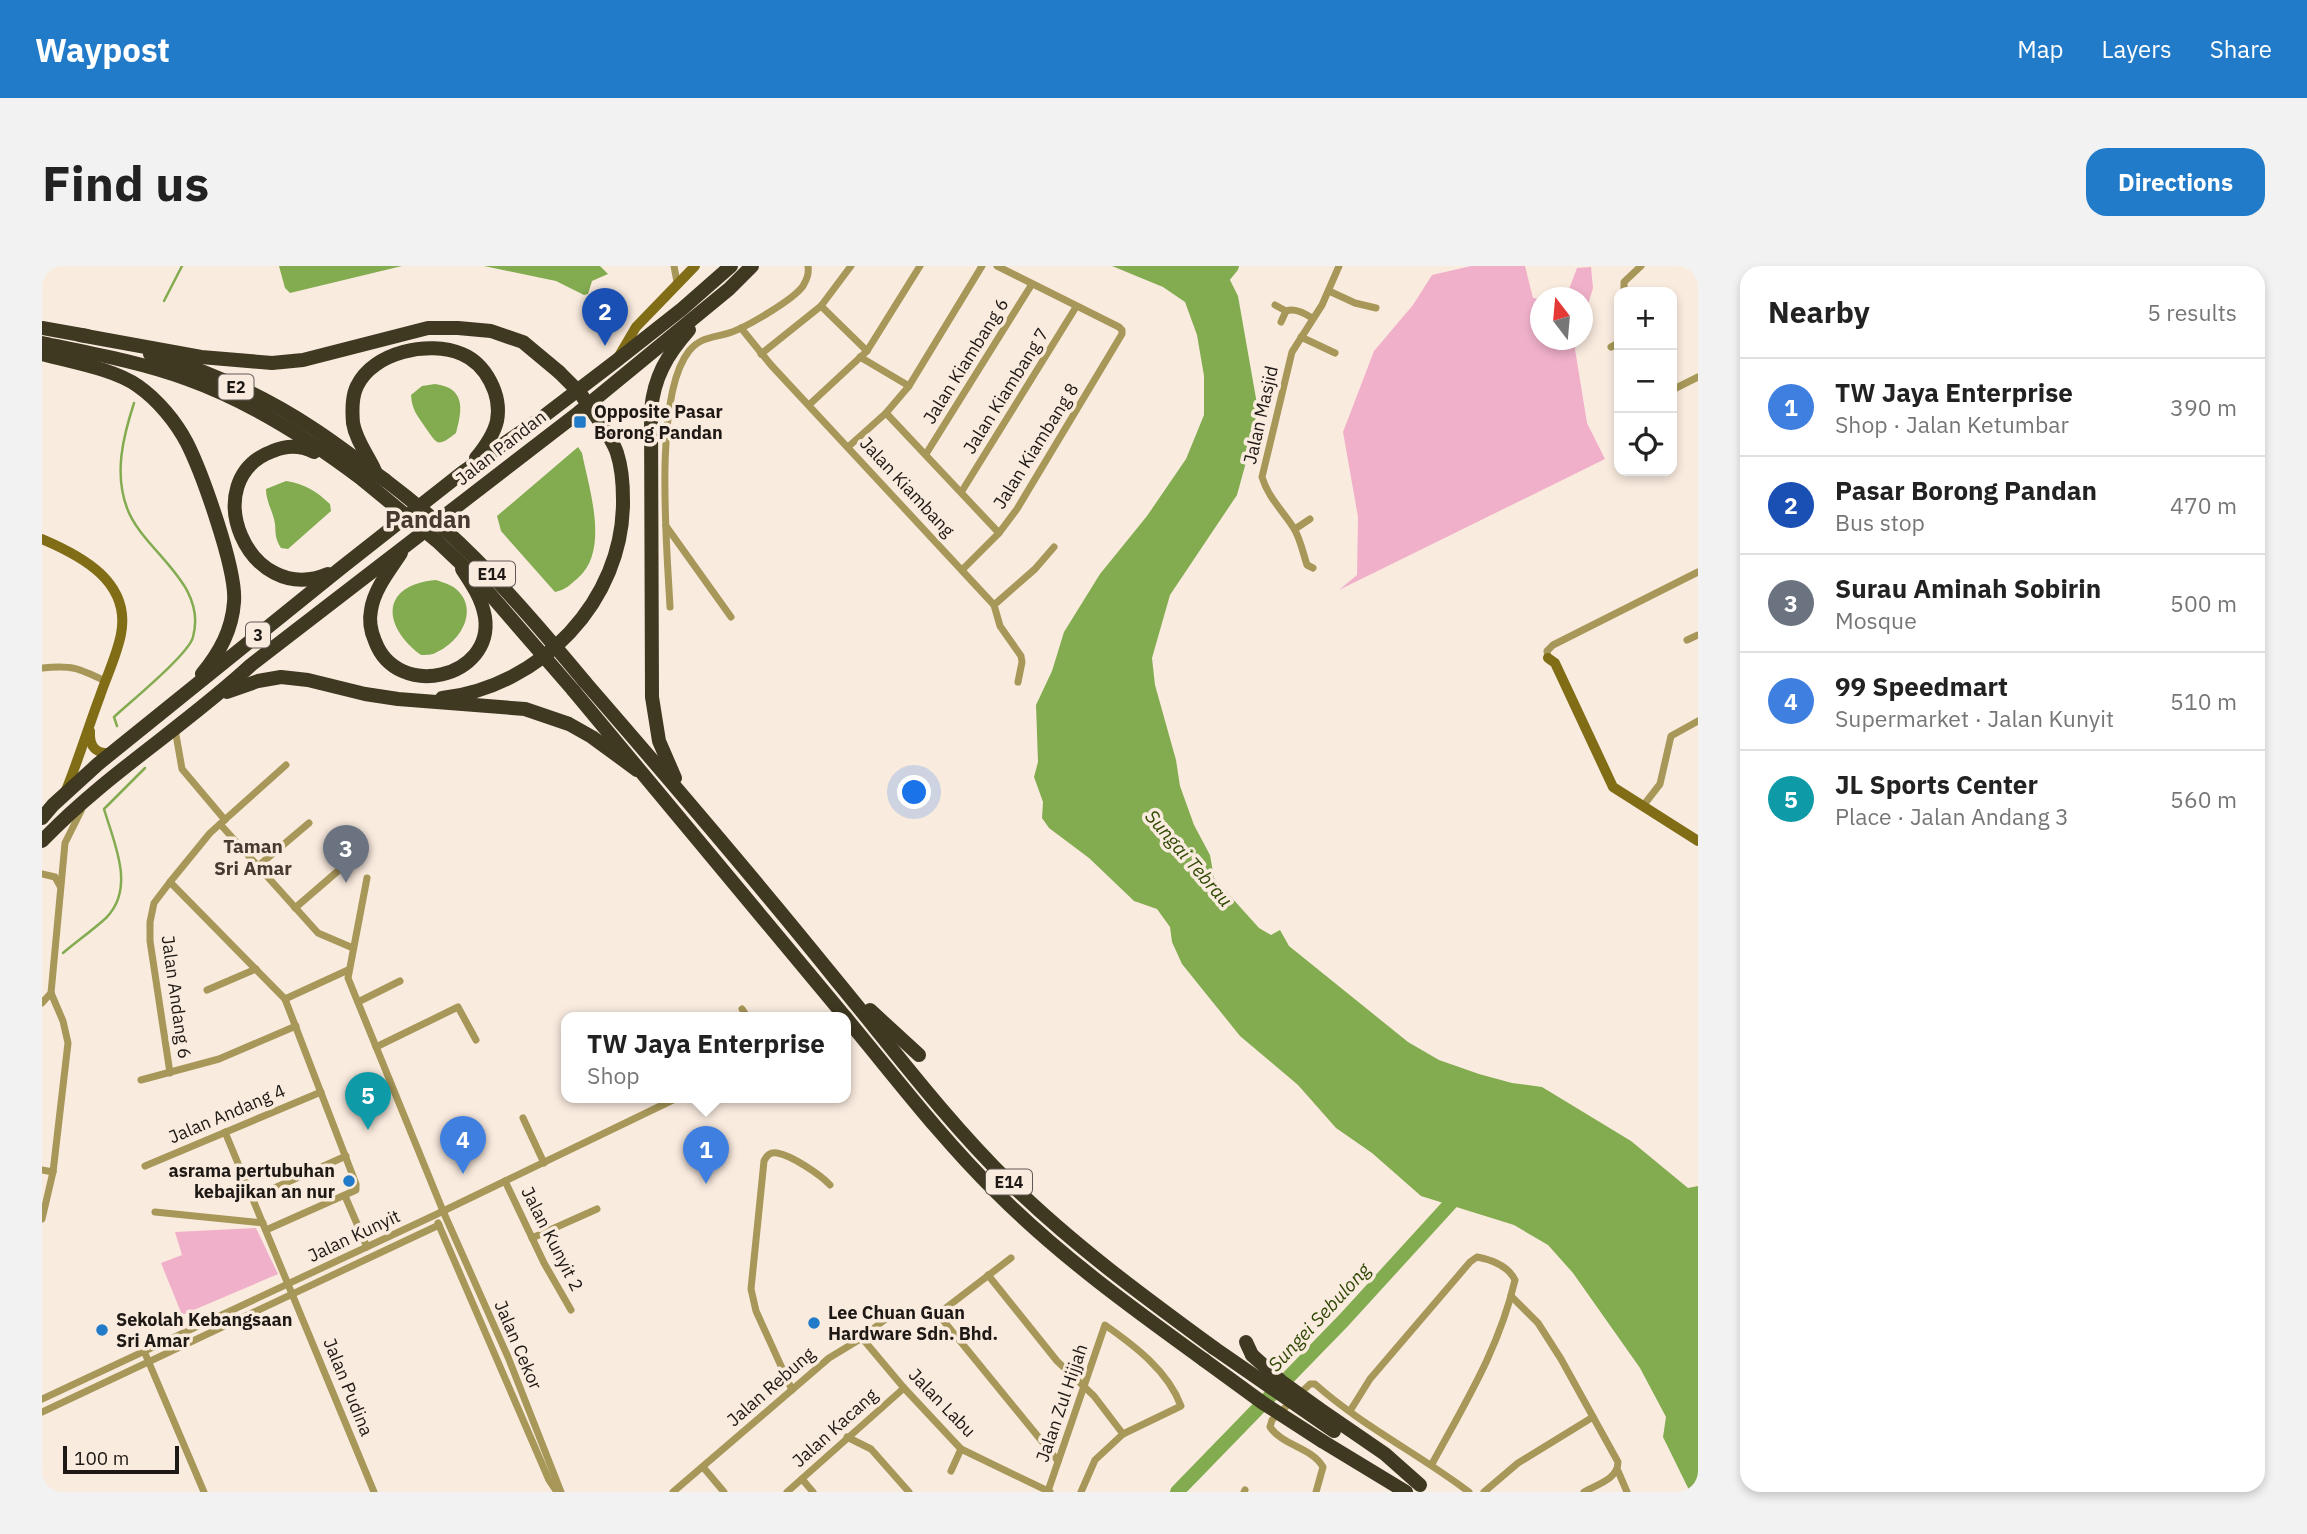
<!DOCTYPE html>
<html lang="en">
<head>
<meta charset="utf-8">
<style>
  body { margin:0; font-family:"IBM Plex Sans",sans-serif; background:#f2f2f2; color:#222 }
  .controls { position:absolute; right:21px; top:21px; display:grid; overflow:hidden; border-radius:14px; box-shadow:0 4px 10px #0003 }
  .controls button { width:63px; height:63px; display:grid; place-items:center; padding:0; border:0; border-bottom:2px solid #e0e0e0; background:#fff; color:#222; font:35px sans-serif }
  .compass { position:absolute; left:1488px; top:21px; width:63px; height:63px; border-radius:50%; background:#fff; box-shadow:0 4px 10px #0003; rotate:344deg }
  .scale { position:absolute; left:21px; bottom:18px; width:116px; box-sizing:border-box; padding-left:7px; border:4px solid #1e1915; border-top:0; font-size:19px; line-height:24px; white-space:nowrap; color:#1e1915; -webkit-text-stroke:5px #faebdf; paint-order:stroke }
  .you { position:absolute; left:873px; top:527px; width:24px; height:24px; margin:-18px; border:5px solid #fff; border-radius:50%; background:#1a73e8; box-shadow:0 0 0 10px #1a73e833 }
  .badge { display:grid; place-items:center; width:46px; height:46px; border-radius:50%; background:#227bc9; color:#fff; font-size:23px; font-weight:700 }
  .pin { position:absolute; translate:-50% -58px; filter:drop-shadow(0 2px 4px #0008) }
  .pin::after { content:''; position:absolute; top:37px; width:24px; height:21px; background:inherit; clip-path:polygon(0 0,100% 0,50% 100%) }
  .popup { position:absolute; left:519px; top:746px; width:290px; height:91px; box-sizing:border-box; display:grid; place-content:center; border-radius:14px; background:#fff; filter:drop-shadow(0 2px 5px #0005); font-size:23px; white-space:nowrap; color:#767676 }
  .popup b { font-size:26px; color:#222 }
  .popup::after { content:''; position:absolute; left:50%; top:100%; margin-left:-14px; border:14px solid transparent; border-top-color:#fff }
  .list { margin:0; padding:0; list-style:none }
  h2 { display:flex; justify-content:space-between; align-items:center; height:91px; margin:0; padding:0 28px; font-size:30px }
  h2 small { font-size:23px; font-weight:400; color:#767676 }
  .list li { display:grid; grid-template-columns:46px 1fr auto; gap:21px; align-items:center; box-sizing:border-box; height:98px; padding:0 28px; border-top:2px solid #e0e0e0 }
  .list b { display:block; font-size:26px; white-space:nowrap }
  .list p { margin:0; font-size:23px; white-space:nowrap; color:#767676 }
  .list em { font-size:23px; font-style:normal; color:#767676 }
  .icon { flex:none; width:38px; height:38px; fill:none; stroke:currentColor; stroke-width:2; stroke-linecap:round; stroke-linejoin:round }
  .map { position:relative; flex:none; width:1656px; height:1226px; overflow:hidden; border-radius:21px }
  header { display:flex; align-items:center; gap:42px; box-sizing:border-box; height:98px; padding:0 35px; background:#227bc9; color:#fff }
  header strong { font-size:33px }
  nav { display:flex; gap:38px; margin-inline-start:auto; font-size:24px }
  .intro { display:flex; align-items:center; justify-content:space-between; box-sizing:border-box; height:168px; padding:0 42px }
  h1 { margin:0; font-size:49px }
  .button { padding:18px 32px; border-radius:21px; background:#227bc9; color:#fff; font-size:24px; font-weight:700 }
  main { display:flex; gap:42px; padding:0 42px }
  aside { flex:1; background:#fff; border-radius:21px; box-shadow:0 4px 10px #0003 }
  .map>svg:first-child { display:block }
</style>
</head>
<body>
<header>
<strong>Waypost</strong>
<nav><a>Map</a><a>Layers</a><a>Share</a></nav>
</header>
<div class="intro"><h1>Find us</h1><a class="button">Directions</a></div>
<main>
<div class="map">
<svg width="1656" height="1226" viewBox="0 0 1656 1226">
  <rect width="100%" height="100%" fill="#faebdf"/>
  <g fill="#f0b0ca">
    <path d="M 1429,0 L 1483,0 L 1491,32 L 1498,33 L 1498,74 L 1536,74 L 1533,83 L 1545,157 L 1563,193 L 1297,324 L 1315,309 L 1316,251 L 1301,166 L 1332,85 L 1371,39 L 1390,9 Z"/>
    <path d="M 1549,1 L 1551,22 L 1541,55 L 1540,32 L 1524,31 L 1535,2 Z"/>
    <path d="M 214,962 L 236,1008 L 140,1049 L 119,997 L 140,989 L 133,966 Z"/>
  </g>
  <g fill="#83ac51">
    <path d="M 237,0 L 360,0 L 248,27 L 243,22 Z"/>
    <path d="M 442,0 L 558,0 L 566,8 L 550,15 L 546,28 L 542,29 L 514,15 Z"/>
    <path d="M 1070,0 L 1181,0 L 1196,30 L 1215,138 L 1212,167 L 1195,229 L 1128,329 L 1110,392 L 1113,419 L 1134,494 L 1138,520 L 1152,559 L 1168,589 L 1172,612 L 1217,662 L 1229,669 L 1238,664 L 1247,680 L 1366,776 L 1397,794 L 1437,808 L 1470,817 L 1500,821 L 1589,875 L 1646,922 L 1656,920 L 1656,1226 L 1648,1226 L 1621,1171 L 1624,1151 L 1598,1102 L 1531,1007 L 1506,979 L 1472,959 L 1379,930 L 1330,887 L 1294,862 L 1256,819 L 1198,770 L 1140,698 L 1130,676 L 1128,661 L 1115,643 L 1092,635 L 1047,592 L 1007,562 L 1000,552 L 1001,536 L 992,511 L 996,496 L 994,439 L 1010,405 L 1022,366 L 1058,308 L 1105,250 L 1144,193 L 1162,149 L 1162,110 L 1155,69 L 1143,36 L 1121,21 Z"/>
    <path d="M 393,118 C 423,122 421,142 414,167 C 394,183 395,177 383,161 C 375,149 370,144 369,129 L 380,120 Z"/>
    <path d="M 536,181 L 540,187 C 547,223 568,284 536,312 C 528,319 523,324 513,326 L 459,265 L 455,250 Z"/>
    <path d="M 244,215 C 263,218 274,225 288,238 L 289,245 L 246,283 L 239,282 C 231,269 235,265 232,253 C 229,242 224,234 224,223 Z"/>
    <path d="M 394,314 C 400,316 410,319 414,323 C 438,344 418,376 395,386 C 391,389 384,389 379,389 C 340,360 338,319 394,314 Z"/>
  </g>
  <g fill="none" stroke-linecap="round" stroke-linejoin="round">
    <g stroke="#83ac51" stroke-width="2.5">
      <path d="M 122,35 L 140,0"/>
      <path d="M 75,460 L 72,451 C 88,436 147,388 151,371 C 166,316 101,286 85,242 C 72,207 81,171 92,137"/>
      <path d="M 21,687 C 35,675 51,664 64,652 C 94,622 72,577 62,543 L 103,502"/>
    </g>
    <g stroke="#83ac51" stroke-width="14">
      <path d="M 1173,21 L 1190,0"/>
      <path d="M 1135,1226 L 1302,1054 L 1418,927"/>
    </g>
    <g stroke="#a79758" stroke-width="7">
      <path d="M 632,0 L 635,16"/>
      <path d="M 1287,25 L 1313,37 L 1334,42"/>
      <path d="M 1582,26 L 1582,16 L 1599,0"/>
      <path d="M 1233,39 L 1244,45"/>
      <path d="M 779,40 L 825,85"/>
      <path d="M 1239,56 L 1244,45 C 1253,42 1262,47 1270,52"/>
      <path d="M 699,62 L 729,99 L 952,339 L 993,303 L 1012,281"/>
      <path d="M 1259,71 L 1293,87"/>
      <path d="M 1569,81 L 1577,77"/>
      <path d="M 719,88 L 779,40 L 809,0"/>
      <path d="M 818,91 L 867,120"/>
      <path d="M 1630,124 L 1656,111"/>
      <path d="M 768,138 L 825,85 L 878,0"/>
      <path d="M 844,147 L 957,267"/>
      <path d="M 806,181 L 844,147 L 867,120 L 940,0"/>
      <path d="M 884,188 L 990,18"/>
      <path d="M 920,225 L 1034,41"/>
      <path d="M 624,260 L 689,351"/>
      <path d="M 1253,263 L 1268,253"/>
      <path d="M 1271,302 L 1265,299 C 1261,287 1258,271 1251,261 C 1240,244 1226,231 1220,211 L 1250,86 L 1280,39 L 1297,0"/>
      <path d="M 920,304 L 957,267 L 975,243 L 1080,68 L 1080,64 L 1077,61 L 955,0"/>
      <path d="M 952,339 L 958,360 L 979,390 L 980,396 L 976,416"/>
      <path d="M 628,341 C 625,282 611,130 647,85 C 659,70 673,72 690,66 C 706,60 751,34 761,20 C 765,13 767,8 766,0"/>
      <path d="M 1645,374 L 1656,369"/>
      <path d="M 1506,392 L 1505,385 L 1511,379 L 1656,306"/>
      <path d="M 0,402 C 30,399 36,402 63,415"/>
      <path d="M 133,463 L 140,503 L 183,554"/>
      <path d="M 1601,540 L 1618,518 L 1629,470 L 1656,455"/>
      <path d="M 178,558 L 276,667 L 311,682"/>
      <path d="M 215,601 L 267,557"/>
      <path d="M 0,608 L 13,611 L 18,620"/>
      <path d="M 325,612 L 306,712 L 401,945 L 466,1091 L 519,1226"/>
      <path d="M 128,616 L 243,733 L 314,918 L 314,924 L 224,964"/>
      <path d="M 253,642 L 311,592 L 313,587 L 305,571"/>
      <path d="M 165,724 L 214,703"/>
      <path d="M 243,733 L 306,704"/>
      <path d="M 316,736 L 358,715"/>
      <path d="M 0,737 L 9,727"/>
      <path d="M 700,743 L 706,752"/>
      <path d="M 334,781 L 416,741 L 434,774"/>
      <path d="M 128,807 L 108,675 L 108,656 L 112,637 L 128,616 L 168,567 L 244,499"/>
      <path d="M 99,814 L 177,793 L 254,760"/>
      <path d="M 481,852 L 502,897"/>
      <path d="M 183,866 L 332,1226"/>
      <path d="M 103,900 L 279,826"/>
      <path d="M 0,904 L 11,906"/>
      <path d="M 463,915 L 502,997 L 529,1044"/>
      <path d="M 303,930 L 325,981"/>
      <path d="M 210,932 L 304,890"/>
      <path d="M 113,946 L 221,957"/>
      <path d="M 0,953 L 11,906 L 26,777 L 21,755 L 9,727 L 23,577 L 39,545"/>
      <path d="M 396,957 L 507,1214 L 515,1226"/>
      <path d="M 490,972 L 555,943"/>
      <path d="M 946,1009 L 1015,1095 L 1052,1130 L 1081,1168"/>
      <path d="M 1469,1030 L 1496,1057 L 1519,1093 L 1576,1196 C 1576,1213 1556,1218 1542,1226"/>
      <path d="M 896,1048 L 969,992"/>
      <path d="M 820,1072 L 862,1122 L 919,1183 L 1008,1226"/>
      <path d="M 102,1085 L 162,1226"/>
      <path d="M 750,1124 L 714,1045 L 709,1023 L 722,895 C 725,889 728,886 735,887 C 749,889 779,909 788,919"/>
      <path d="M 0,1133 L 393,949 L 635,832"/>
      <path d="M 1308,1145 L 1328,1113 L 1428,996 L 1435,991 C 1451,994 1466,1000 1473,1014 C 1457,1083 1423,1137 1390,1198"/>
      <path d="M 0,1146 L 397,959"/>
      <path d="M 805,1171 L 829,1183 L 867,1226"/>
      <path d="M 661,1201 L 682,1226"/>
      <path d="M 909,1205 L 919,1183"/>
      <path d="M 1576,1205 L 1585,1226"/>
      <path d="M 760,1213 L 771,1226"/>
      <path d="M 1006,1225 L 1063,1059 C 1093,1080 1126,1105 1139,1140 L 1081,1168 L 1053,1194 L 1039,1226"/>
      <path d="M 631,1226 L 787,1092 L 820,1072 L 852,1046 L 896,1048 L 1016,1195"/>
      <path d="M 745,1226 L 862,1122"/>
      <path d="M 1202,1226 L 1203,1224"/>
      <path d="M 1274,1226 L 1281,1201 C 1269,1181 1241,1180 1228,1161 L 1230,1154 L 1268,1118 L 1273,1118 C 1320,1160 1377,1188 1427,1226"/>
      <path d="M 1442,1226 L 1476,1197 L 1551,1151"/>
    </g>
    <g stroke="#806d16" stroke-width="10">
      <path d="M 577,90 L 594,61 L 653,0"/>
      <path d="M 0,273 C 40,290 89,316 79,368 C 75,389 65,409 58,430 C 46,462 36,495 23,527"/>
      <path d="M 1506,392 L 1513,397 L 1571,521 L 1656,575"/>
      <path d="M 48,465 C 47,481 54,488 69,487"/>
    </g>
    <g stroke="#3f3922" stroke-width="14">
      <path d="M 0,62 L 45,70"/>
      <path d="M 38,69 L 159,91 L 230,97 L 261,94 L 386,62 L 416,62 L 449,65 L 481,76 L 517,106"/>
      <path d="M 0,77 C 48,87 99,96 145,113 C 209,136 267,173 321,214"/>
      <path d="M 0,88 C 29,96 72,103 96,120 C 116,134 134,156 145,177 C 160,207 195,304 192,336 C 190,364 178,386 160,408"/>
      <path d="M 108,88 C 164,104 220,129 269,161 C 294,177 318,196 343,214"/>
      <path d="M 272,186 C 258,179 245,179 231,185 C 153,213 206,342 286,308"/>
      <path d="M 333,205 C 326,189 314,175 311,157 C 310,145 310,130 315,120 C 331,86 387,74 420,88 C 444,98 460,129 455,155 C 452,168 443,181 434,192"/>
      <path d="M 359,287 C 348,304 332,323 329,344 C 327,354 329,366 333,375 C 355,435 452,412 443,351 C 440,333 430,318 420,303"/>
      <path d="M 543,416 C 628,514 713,613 795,715 C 851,783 904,854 967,916 C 1030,978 1101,1030 1172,1082"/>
      <path d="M 531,424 L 804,752"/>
      <path d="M 185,426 L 216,415 L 239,411 L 266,414 L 323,428 L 356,433 L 483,443 L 527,458 L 550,471 L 595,504"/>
      <path d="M 400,432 C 498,421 582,335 581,234 C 581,219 580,202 575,187 C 572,177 565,168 560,159"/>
      <path d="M 633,512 L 617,475 L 610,431 L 609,144 C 612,111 625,89 647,64"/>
      <path d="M 0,552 L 11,539 L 56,498 L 299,302 L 421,206 L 502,150 L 574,95 L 640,43 L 689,0"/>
      <path d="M 0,575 C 63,509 142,461 209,399 L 536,147 L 687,23 L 710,0"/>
      <path d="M 828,744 L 877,789"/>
      <path d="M 804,752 C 853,811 900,873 954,926 C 1018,990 1090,1042 1162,1094"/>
      <path d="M 1204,1076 L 1210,1089"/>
      <path d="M 1276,1142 L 1343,1188 L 1378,1219"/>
      <path d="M 1280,1175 L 1364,1226"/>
    </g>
    <g stroke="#3f3922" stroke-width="14">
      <path d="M 517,106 L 538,127 L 560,159"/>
      <path d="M 321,214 L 395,275 L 434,312 L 531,424"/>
      <path d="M 343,214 C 422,273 480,340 543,416"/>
      <path d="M 1172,1082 L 1292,1165"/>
      <path d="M 1210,1089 L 1240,1116 L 1276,1142"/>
      <path d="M 1162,1094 L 1221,1137 L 1280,1175"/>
    </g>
  </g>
  <g fill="#227bc9" stroke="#faebdf" stroke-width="2.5">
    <rect x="531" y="149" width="14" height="14" rx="3.5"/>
    <circle cx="307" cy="915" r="7"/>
    <circle cx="772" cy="1057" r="7"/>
    <circle cx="60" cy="1064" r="7"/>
  </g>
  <g text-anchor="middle" stroke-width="7" stroke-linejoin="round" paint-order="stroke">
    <g fill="#faebdf" stroke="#605852" stroke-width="2">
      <rect x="176.5" y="108.5" width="35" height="25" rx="5"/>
      <rect x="427" y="295.5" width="46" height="25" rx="5"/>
      <rect x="204" y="356.5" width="24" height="25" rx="5"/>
      <rect x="944" y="903.5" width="46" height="25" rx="5"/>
    </g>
    <g font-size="16" font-weight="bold" fill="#1e1915">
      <text x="194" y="127">E2</text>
      <text x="450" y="314">E14</text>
      <text x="216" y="375">3</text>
      <text x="967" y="922">E14</text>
    </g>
    <g font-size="18" fill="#1e1915" stroke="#faebdf">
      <text transform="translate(924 95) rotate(-58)" y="6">Jalan Kiambang 6</text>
      <text transform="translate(964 125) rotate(-58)" y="6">Jalan Kiambang 7</text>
      <text transform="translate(1219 149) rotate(-77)" y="6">Jalan Masjid</text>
      <text transform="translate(994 180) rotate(-58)" y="6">Jalan Kiambang 8</text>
      <text transform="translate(459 182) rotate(-38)" y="6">Jalan Pandan</text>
      <text transform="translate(865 221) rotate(47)" y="6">Jalan Kiambang</text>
      <text transform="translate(134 731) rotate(82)" y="6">Jalan Andang 6</text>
      <text transform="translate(185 848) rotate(-23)" y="6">Jalan Andang 4</text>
      <text transform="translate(312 970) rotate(-25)" y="6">Jalan Kunyit</text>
      <text transform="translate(510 973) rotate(63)" y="6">Jalan Kunyit 2</text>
      <text transform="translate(476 1079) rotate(67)" y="6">Jalan Cekor</text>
      <text transform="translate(306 1121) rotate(68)" y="6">Jalan Pudina</text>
      <text transform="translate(729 1121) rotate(-41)" y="6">Jalan Rebung</text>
      <text transform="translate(900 1137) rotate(46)" y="6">Jalan Labu</text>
      <text transform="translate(1020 1137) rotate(-71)" y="6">Jalan Zul Hijjah</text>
      <text transform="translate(793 1162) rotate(-42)" y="6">Jalan Kacang</text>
    </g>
    <g font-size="18" font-weight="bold" fill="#1e1915" stroke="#faebdf" text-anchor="start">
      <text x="552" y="152">Opposite Pasar<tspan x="552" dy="21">Borong Pandan</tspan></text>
      <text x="293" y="911" text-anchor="end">asrama pertubuhan<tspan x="293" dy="21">kebajikan an nur</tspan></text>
      <text x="786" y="1053">Lee Chuan Guan<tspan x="786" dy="21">Hardware Sdn. Bhd.</tspan></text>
      <text x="74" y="1060">Sekolah Kebangsaan<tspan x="74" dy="21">Sri Amar</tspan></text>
    </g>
    <g font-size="19" font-weight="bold" fill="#463a31" stroke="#faebdf">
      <text x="211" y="587">Taman<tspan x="211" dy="22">Sri Amar</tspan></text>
    </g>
    <g font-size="19" font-style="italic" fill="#2f4804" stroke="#faebdf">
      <text transform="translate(1147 592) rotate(49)" y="7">Sungai Tebrau</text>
      <text transform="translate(1277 1051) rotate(-47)" y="7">Sungei Sebulong</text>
    </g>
    <g font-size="24" font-weight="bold" fill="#463a31" stroke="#faebdf">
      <text x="386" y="262">Pandan</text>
    </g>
  </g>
</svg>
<div class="controls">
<button>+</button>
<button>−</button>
<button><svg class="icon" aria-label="locate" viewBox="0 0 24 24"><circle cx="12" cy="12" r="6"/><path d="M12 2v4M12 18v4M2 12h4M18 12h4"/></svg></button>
</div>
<svg class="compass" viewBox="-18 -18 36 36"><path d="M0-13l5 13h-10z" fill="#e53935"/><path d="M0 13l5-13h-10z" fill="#767676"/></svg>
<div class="scale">100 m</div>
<div class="you"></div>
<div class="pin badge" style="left:664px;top:918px;background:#3f7fe0">1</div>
<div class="popup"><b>TW Jaya Enterprise</b>Shop</div>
<div class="pin badge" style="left:563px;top:80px;background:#1a4fb4">2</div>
<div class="pin badge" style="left:304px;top:617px;background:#6b7280">3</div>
<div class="pin badge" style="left:421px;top:908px;background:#3f7fe0">4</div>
<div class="pin badge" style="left:326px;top:864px;background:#0f9aa8">5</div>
</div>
<aside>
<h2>Nearby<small>5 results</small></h2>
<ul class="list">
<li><span class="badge" style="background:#3f7fe0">1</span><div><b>TW Jaya Enterprise</b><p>Shop · Jalan Ketumbar</p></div><em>390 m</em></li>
<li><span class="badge" style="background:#1a4fb4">2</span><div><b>Pasar Borong Pandan</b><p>Bus stop</p></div><em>470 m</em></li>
<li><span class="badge" style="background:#6b7280">3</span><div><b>Surau Aminah Sobirin</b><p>Mosque</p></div><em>500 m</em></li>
<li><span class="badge" style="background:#3f7fe0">4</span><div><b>99 Speedmart</b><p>Supermarket · Jalan Kunyit</p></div><em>510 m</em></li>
<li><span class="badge" style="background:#0f9aa8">5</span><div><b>JL Sports Center</b><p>Place · Jalan Andang 3</p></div><em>560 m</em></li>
</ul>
</aside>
</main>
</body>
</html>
